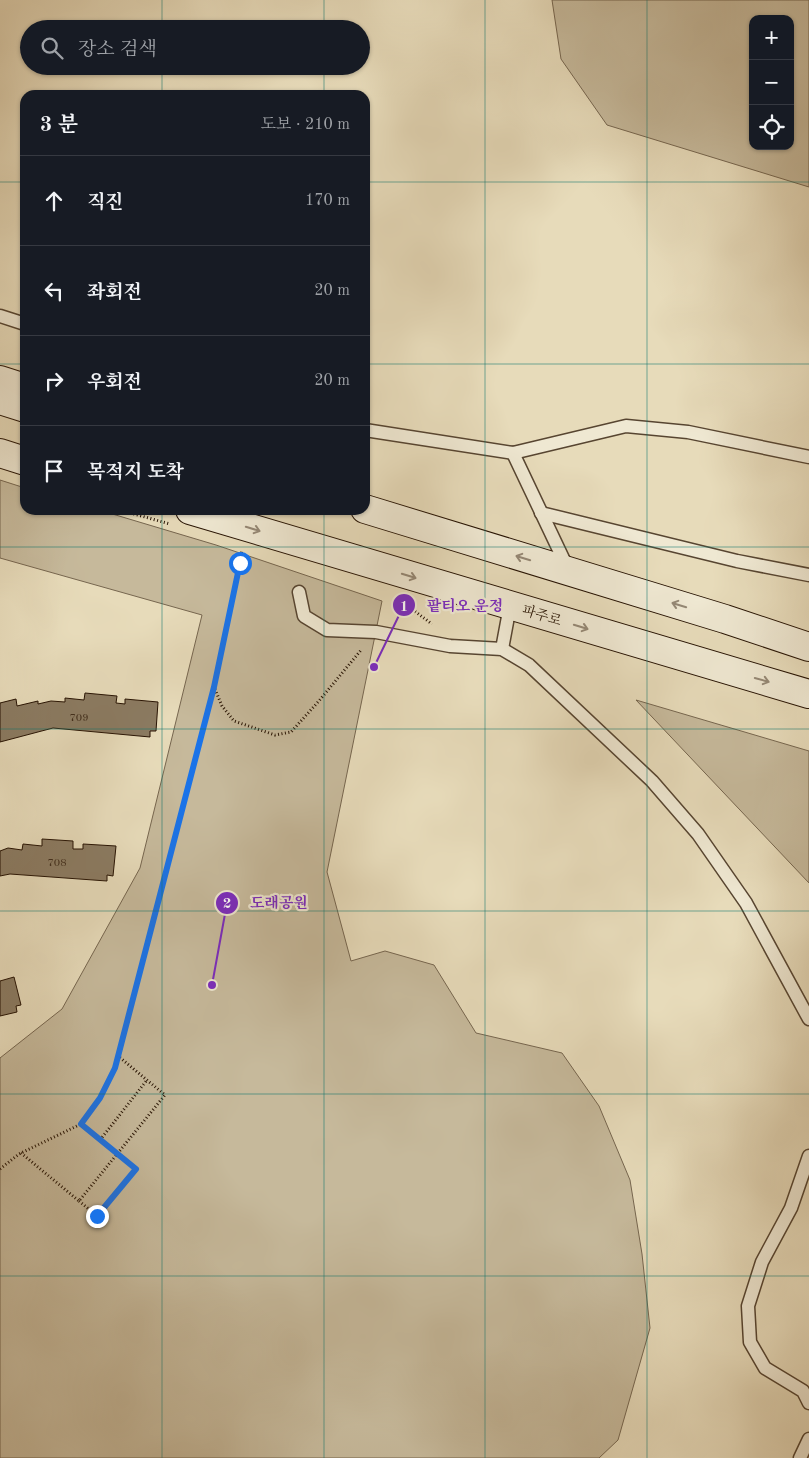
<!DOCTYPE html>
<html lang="ko">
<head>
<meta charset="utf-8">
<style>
  body { margin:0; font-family:"Old Standard TT","Noto Serif KR",serif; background:#20242c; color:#f1f3f6 }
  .controls { position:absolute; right:15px; top:15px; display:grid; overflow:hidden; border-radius:10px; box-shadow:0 1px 4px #0004 }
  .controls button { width:45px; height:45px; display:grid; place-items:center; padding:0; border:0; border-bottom:1px solid #363941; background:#171b24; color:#f1f3f6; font:25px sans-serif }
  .stop { position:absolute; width:15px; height:15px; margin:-11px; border:4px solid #1a73e8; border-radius:50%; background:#fff }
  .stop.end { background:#1a73e8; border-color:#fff; box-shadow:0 1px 5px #0008 }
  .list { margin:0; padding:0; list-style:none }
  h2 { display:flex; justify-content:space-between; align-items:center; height:65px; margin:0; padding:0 20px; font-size:21px }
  h2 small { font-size:16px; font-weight:400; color:#9ea1a6 }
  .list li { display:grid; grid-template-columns:32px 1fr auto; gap:15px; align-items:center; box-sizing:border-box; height:90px; padding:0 20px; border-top:1px solid #363941 }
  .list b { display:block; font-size:19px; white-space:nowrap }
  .list em { font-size:16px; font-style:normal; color:#9ea1a6 }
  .icon { flex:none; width:28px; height:28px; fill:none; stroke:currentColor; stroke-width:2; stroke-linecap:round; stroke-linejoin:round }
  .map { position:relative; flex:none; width:809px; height:1458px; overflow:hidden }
  .search { position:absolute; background:#171b24; box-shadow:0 1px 4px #0004; left:20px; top:20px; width:350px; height:55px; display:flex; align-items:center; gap:12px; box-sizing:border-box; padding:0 18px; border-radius:28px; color:#9ea1a6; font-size:19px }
  .panel { position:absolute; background:#171b24; box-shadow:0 1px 4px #0004; left:20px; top:90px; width:350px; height:425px; border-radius:15px }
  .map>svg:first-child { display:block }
</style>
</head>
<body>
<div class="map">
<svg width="809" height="1458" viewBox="0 0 809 1458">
  <rect width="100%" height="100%" fill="#e7dbba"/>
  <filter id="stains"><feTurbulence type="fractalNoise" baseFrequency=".004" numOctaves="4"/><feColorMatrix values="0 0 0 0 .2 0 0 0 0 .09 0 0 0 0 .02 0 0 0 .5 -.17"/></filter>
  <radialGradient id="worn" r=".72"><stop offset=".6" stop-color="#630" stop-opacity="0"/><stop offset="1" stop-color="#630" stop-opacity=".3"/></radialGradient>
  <g fill="#c6b99b" stroke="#76664f" fill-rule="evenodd">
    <path d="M 552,0 L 809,0 L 809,187 L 607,125 L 561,59 ZM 753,19 L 790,19 L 790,146 L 753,146 Z"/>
    <path d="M 0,480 L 25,488 L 25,510 L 99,510 L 216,545 L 382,601 L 327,872 L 351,961 L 385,951 L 434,965 L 476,1033 L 562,1053 L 599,1106 L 630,1180 L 642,1254 L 650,1328 L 618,1440 L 599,1458 L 0,1458 L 0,1058 L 62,1009 L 140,868 L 202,615 L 0,558 Z"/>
    <path d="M 636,700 L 809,751 L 809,883 Z"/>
  </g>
  <g fill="#8b7b62" stroke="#271303">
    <path d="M 85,693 L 117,696 L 116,703 L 125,704 L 125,699 L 158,702 L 156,731 L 150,731 L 150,737 L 53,728 L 0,742 L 0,703 L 16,699 L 17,706 L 38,701 L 38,704 L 51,701 L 65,702 L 65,698 L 84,700 Z"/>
    <path d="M 42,839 L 73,841 L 73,849 L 83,849 L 83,844 L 116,846 L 113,876 L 107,875 L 107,881 L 10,874 L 0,876 L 0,851 L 8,848 L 22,850 L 23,844 L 42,846 Z"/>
    <path d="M 14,977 L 21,1005 L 16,1006 L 17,1012 L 0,1016 L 0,981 Z"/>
  </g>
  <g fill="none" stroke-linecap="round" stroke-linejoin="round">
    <defs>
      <g id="lane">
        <path d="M 0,316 L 25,324"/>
        <path d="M 365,430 L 513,453 L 626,426 L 688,432 L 809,457"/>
        <path d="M 513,453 L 568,569"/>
        <path d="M 541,513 L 737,561 L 809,575"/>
        <path d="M 299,592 L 304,616 L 327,630 L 376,632 L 450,646 L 502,649 L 529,665 L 652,781 L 698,834 L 746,903 L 809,1019"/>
        <path d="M 502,649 L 510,606"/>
        <path d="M 809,1156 L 791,1208 L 762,1262 L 748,1306 L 750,1342 L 765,1368 L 803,1391 L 809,1403"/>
        <path d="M 800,1458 L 809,1439"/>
      </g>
      <g id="secondary">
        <path d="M 0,380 L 25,388"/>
        <path d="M 0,400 L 25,408"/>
        <path d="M 0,453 L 25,461"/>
        <path d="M 365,509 L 725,619 L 809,647"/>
        <path d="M 190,510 L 809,694"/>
      </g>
    </defs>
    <use href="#lane" stroke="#574531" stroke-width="15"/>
    <use href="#secondary" stroke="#271303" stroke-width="30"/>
    <g stroke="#271303" stroke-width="3" stroke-dasharray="1 2.5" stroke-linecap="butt">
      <path d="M 120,510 L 170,524"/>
      <path d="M 401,601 L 432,624"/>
      <path d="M 215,689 L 222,706 L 234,721 L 275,735 L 291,732 L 318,702 L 362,649"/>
      <path d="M 100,1140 L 147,1080"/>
      <path d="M 21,1153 L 79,1201 L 165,1095 L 118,1056"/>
      <path d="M 0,1169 L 19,1154 L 81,1124 L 100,1098 L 115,1068 L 214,687 L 242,550"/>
      <path d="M 79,1201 L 97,1216 L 135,1169 L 81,1124"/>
    </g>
    <use href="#lane" stroke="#efe8d2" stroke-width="12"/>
    <use href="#secondary" stroke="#efe8d2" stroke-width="28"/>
  </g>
  <defs><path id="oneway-shaft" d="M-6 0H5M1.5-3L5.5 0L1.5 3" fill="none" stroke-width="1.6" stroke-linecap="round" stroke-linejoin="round" transform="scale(1.25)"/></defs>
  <g stroke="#958875">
    <use href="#oneway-shaft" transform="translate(253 529) rotate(17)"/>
    <use href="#oneway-shaft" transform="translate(523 558) rotate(-163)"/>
    <use href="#oneway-shaft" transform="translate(409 576) rotate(17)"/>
    <use href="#oneway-shaft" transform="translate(679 605) rotate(-163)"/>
    <use href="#oneway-shaft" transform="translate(581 627) rotate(17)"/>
    <use href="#oneway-shaft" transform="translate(762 680) rotate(16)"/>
  </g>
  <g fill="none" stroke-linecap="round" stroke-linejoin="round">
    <path stroke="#1a73e8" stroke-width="6" d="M 97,1216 L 136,1169 L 81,1124 L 100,1098 L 115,1068 L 214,687 L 240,563"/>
  </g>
  <path fill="none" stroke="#0f766e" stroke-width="1" stroke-opacity="0.55" d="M 162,0 L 162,29M 324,0 L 324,29M 485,0 L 485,1458M 647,0 L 647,1458M 162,66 L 162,95M 324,66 L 324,95M 0,182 L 25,182M 365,182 L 809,182M 0,364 L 25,364M 365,364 L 809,364M 162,510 L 162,1458M 324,510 L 324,1458M 0,547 L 809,547M 0,729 L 809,729M 0,911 L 809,911M 0,1094 L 809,1094M 0,1276 L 809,1276"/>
  <g text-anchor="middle" stroke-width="4.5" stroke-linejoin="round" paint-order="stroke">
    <g font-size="11" fill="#402d1b">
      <text x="79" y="721">709</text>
      <text x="57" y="866">708</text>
    </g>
    <g font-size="14" fill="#271303" stroke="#efe8d2">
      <text transform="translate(542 615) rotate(17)" y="5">파주로</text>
    </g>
  </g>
  <path fill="none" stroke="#7b2cbf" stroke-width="2" d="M374 667L404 605M212 985L227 903"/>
  <g fill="#7b2cbf" stroke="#efe8d2" stroke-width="2">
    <circle cx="374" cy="667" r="5"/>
    <circle cx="212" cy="985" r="5"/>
    <circle cx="404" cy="605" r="12"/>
    <circle cx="227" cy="903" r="12"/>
  </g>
  <g font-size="15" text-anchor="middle" font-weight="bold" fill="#fff">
    <text x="404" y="611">1</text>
    <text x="227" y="908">2</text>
  </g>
  <g font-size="15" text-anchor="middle" font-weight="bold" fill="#7b2cbf" stroke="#efe8d2" stroke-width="4.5" stroke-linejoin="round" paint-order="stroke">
    <text x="465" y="611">팥티오 운정</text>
    <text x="279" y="908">도래공원</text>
  </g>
  <rect width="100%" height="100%" filter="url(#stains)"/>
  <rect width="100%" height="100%" fill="url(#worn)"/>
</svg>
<div class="controls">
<button>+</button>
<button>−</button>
<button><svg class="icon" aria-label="locate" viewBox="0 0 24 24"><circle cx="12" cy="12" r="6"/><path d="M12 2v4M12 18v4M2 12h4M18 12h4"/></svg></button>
</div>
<div class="stop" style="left:240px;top:563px"></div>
<div class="stop end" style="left:97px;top:1216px"></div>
<div class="search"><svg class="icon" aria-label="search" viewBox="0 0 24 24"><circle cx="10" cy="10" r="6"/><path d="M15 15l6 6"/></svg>장소 검색</div>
<section class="panel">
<h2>3 분<small>도보 · 210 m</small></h2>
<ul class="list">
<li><svg class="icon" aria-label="ahead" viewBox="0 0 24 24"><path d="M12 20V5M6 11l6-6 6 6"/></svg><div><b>직진</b></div><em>170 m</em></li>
<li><svg class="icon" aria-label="left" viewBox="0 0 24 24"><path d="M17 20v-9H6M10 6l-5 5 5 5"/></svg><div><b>좌회전</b></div><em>20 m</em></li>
<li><svg class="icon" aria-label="right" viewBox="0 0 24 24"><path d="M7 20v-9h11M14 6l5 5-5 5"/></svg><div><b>우회전</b></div><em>20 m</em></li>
<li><svg class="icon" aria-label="arrive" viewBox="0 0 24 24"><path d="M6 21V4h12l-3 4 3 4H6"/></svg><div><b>목적지 도착</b></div></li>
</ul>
</section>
</div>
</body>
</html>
